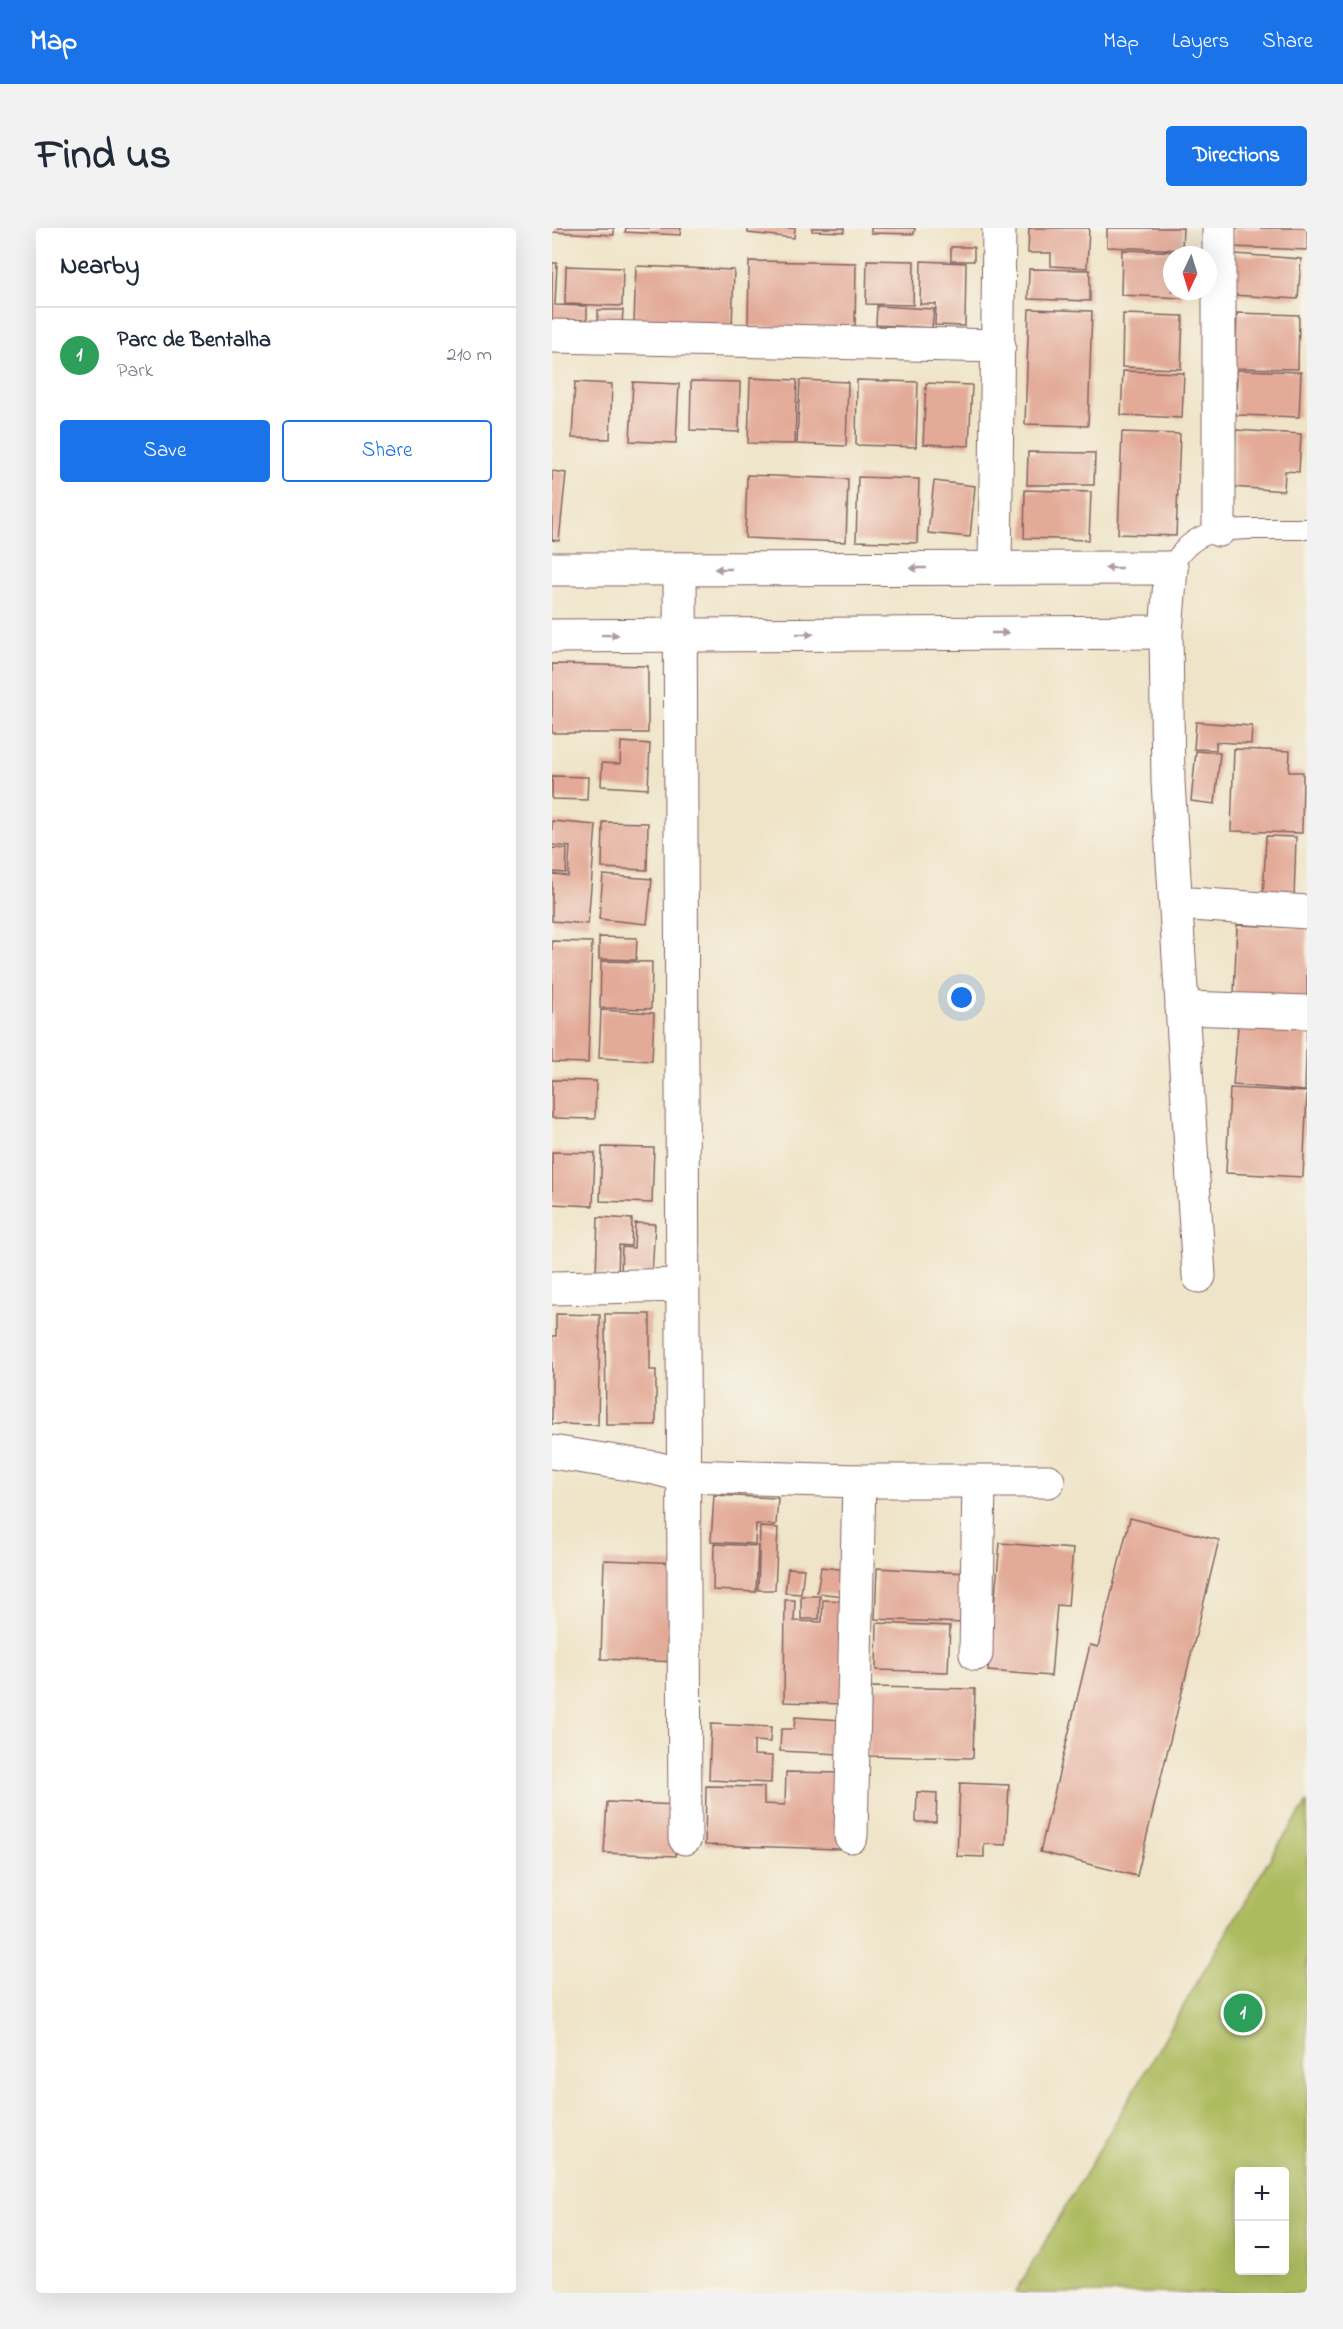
<!DOCTYPE html>
<html lang="en">
<head>
<meta charset="utf-8">
<style>
  body { margin:0; font-family:"Indie Flower",sans-serif; background:#f2f2f3; color:#1f2937 }
  .controls { position:absolute; right:18px; bottom:18px; display:grid; overflow:hidden; border-radius:6px; box-shadow:0 6px 24px #0002 }
  .controls button { width:54px; height:54px; display:grid; place-items:center; padding:0; border:0; border-bottom:2px solid #e0e1e3; background:#fff; color:#1f2937; font:30px sans-serif }
  .compass { position:absolute; left:611px; top:18px; width:54px; height:54px; border-radius:50%; background:#fff; box-shadow:0 6px 24px #0002; rotate:184deg }
  .you { position:absolute; left:410px; top:770px; width:21px; height:21px; margin:-15px; border:4px solid #fff; border-radius:50%; background:#1a73e8; box-shadow:0 0 0 9px #1a73e833 }
  .badge { display:grid; place-items:center; width:39px; height:39px; border-radius:50%; background:#1a73e8; color:#fff; font-size:20px; font-weight:700 }
  .pin { position:absolute; translate:-50% -50%; border:3px solid #fff; box-shadow:0 2px 6px #0006 }
  .list { margin:0; padding:0; list-style:none }
  h2 { display:flex; justify-content:space-between; align-items:center; height:78px; margin:0; padding:0 24px; font-size:26px }
  h2 small { font-size:20px; font-weight:400; color:#747a83 }
  .list li { display:grid; grid-template-columns:39px 1fr auto; gap:18px; align-items:center; box-sizing:border-box; height:96px; padding:0 24px; border-top:2px solid #e0e1e3 }
  .list b { display:block; font-size:22px; white-space:nowrap }
  .list p { margin:0; font-size:20px; white-space:nowrap; color:#747a83 }
  .list em { font-size:20px; font-style:normal; color:#747a83 }
  .actions { display:flex; gap:12px; padding:18px 24px }
  .actions a { flex:1; padding:14px 0; border:2px solid #1a73e8; border-radius:6px; text-align:center; font-size:21px; color:#1a73e8 }
  .actions .main { background:#1a73e8; color:#fff }
  .map { position:relative; flex:none; width:755px; height:2065px; overflow:hidden; border-radius:6px }
  header { display:flex; align-items:center; gap:36px; box-sizing:border-box; height:84px; padding:0 30px; background:#1a73e8; color:#fff }
  header strong { font-size:28px }
  nav { display:flex; gap:33px; margin-inline-start:auto; font-size:21px }
  .intro { display:flex; align-items:center; justify-content:space-between; box-sizing:border-box; height:144px; padding:0 36px }
  h1 { margin:0; font-size:42px }
  .button { padding:15px 27px; border-radius:6px; background:#1a73e8; color:#fff; font-size:21px; font-weight:700 }
  main { display:flex; gap:36px; padding:0 36px }
  aside { flex:1; background:#fff; border-radius:6px; box-shadow:0 6px 24px #0002 }
  .map>svg:first-child { display:block }
</style>
</head>
<body>
<header>
<strong>Map</strong>
<nav><a>Map</a><a>Layers</a><a>Share</a></nav>
</header>
<div class="intro"><h1>Find us</h1><a class="button">Directions</a></div>
<main>
<aside>
<h2>Nearby<small></small></h2>
<ul class="list">
<li><span class="badge" style="background:#2e9e5b">1</span><div><b>Parc de Bentalha</b><p>Park</p></div><em>210 m</em></li>
</ul>
<div class="actions"><a class="main">Save</a><a>Share</a></div>
</aside>
<div class="map">
<svg width="755" height="2065" viewBox="0 0 755 2065">
  <rect width="100%" height="100%" fill="#f7f3e8"/>
  <filter id="ink" filterUnits="userSpaceOnUse"><feTurbulence type="fractalNoise" baseFrequency=".0167" numOctaves="2"/><feDisplacementMap in="SourceGraphic" scale="12" xChannelSelector="R" yChannelSelector="G"/><feConvolveMatrix kernelMatrix="1 2 1 2 8 2 1 2 1" color-interpolation-filters="sRGB"/></filter>
  <filter id="wash" filterUnits="userSpaceOnUse"><feTurbulence type="fractalNoise" baseFrequency=".008" numOctaves="4" result="noise"/><feDisplacementMap in="SourceGraphic" scale="24" xChannelSelector="R" yChannelSelector="G"/><feGaussianBlur stdDeviation="1.35" result="paint"/><feColorMatrix in="noise" values="0 0 0 0 0 0 0 0 0 0 0 0 0 0 0 0 0 1.4 0 .05"/><feComposite in="paint" operator="in"/></filter>
  <g filter="url(#wash)">
    <rect width="100%" height="100%" fill="#efe4c8"/>
    <path fill="#adbb5e" stroke="#7c6d44" stroke-width="1.5" fill-rule="evenodd" d="M 755,1575 L 755,2065 L 463,2065 L 720,1627 ZM 688,1944 L 732,1944 L 732,2042 L 688,2042 Z"/>
    <g id="blocks">
      <g fill="#e3aa98">
        <path d="M 0,0 L 62,0 L 62,7 L 0,4 Z"/>
        <path d="M 74,0 L 129,0 L 128,7 L 73,4 Z"/>
        <path d="M 196,0 L 243,0 L 242,10 L 196,5 Z"/>
        <path d="M 260,0 L 292,0 L 292,4 L 260,3 Z"/>
        <path d="M 319,0 L 363,0 L 362,6 L 319,5 Z"/>
        <path d="M 477,0 L 537,0 L 535,40 L 499,38 L 499,25 L 476,25 Z"/>
        <path d="M 555,0 L 631,0 L 630,22 L 555,19 Z"/>
        <path d="M 682,0 L 755,0 L 755,22 L 681,19 Z"/>
        <rect x="399" y="19" width="23" height="14"/>
        <path d="M 570,22 L 632,24 L 631,27 L 620,27 L 620,63 L 631,63 L 630,70 L 569,67 Z"/>
        <path d="M 683,26 L 749,31 L 746,71 L 680,67 Z"/>
        <path d="M 315,32 L 362,33 L 361,77 L 314,76 Z"/>
        <path d="M 197,33 L 304,35 L 303,101 L 196,99 Z"/>
        <path d="M 369,33 L 414,35 L 413,98 L 383,97 L 384,76 L 368,76 Z"/>
        <path d="M 0,35 L 5,35 L 3,77 L 35,78 L 35,99 L 0,98 Z"/>
        <path d="M 14,38 L 71,40 L 70,78 L 13,76 Z"/>
        <path d="M 84,38 L 182,42 L 180,100 L 82,94 Z"/>
        <path d="M 477,41 L 538,42 L 538,73 L 476,71 Z"/>
        <path d="M 325,78 L 382,81 L 380,100 L 324,97 Z"/>
        <path d="M 477,81 L 540,83 L 536,198 L 473,196 Z"/>
        <path d="M 46,82 L 71,82 L 70,98 L 46,98 Z"/>
        <path d="M 685,85 L 747,87 L 746,141 L 683,140 Z"/>
        <path d="M 571,86 L 631,88 L 629,141 L 570,139 Z"/>
        <path d="M 685,142 L 749,144 L 747,189 L 684,187 Z"/>
        <path d="M 571,143 L 632,145 L 630,190 L 569,187 Z"/>
        <path d="M 198,150 L 245,152 L 243,216 L 196,215 Z"/>
        <path d="M 248,152 L 296,154 L 294,218 L 245,216 Z"/>
        <path d="M 305,152 L 366,154 L 364,219 L 304,217 Z"/>
        <path d="M 139,153 L 188,154 L 187,204 L 138,202 Z"/>
        <path d="M 23,154 L 60,156 L 58,211 L 20,210 Z"/>
        <path d="M 81,154 L 127,156 L 124,215 L 78,213 Z"/>
        <path d="M 374,155 L 420,157 L 417,218 L 371,216 Z"/>
        <path d="M 684,202 L 749,206 L 747,244 L 733,243 L 732,263 L 681,259 Z"/>
        <path d="M 570,204 L 628,206 L 624,308 L 566,306 Z"/>
        <path d="M 476,224 L 543,225 L 542,257 L 475,257 Z"/>
        <path d="M 0,243 L 14,245 L 7,313 L 0,312 Z"/>
        <path d="M 195,247 L 296,251 L 294,314 L 193,310 Z"/>
        <path d="M 306,249 L 367,251 L 365,315 L 304,313 Z"/>
        <path d="M 382,253 L 423,258 L 418,309 L 376,305 Z"/>
        <path d="M 473,262 L 539,264 L 537,312 L 472,310 Z"/>
        <path d="M 0,436 L 96,438 L 96,505 L 0,505 Z"/>
        <path d="M 644,494 L 700,498 L 699,516 L 664,514 L 664,522 L 642,521 Z"/>
        <path d="M 69,514 L 98,516 L 96,561 L 49,558 L 50,535 L 68,536 Z"/>
        <path d="M 682,521 L 738,523 L 737,544 L 751,544 L 750,605 L 679,603 Z"/>
        <path d="M 644,523 L 668,525 L 663,576 L 639,573 Z"/>
        <path d="M 0,548 L 36,549 L 35,572 L 0,571 Z"/>
        <path d="M 0,593 L 44,597 L 36,696 L 0,693 L 0,646 L 16,648 L 18,619 L 0,617 Z"/>
        <path d="M 51,594 L 96,595 L 95,642 L 50,640 Z"/>
        <path d="M 714,608 L 744,609 L 742,671 L 711,670 Z"/>
        <path d="M 0,620 L 15,621 L 14,645 L 0,644 Z"/>
        <path d="M 51,647 L 100,651 L 95,696 L 47,691 Z"/>
        <path d="M 685,697 L 755,700 L 755,770 L 682,767 Z"/>
        <path d="M 47,709 L 85,710 L 84,732 L 47,731 Z"/>
        <path d="M 0,713 L 40,714 L 36,835 L 0,834 Z"/>
        <path d="M 49,733 L 100,734 L 99,781 L 48,780 Z"/>
        <path d="M 49,782 L 102,785 L 100,833 L 47,830 Z"/>
        <path d="M 687,787 L 755,793 L 753,863 L 681,857 Z"/>
        <path d="M 0,852 L 44,853 L 43,891 L 0,890 Z"/>
        <path d="M 678,860 L 755,864 L 751,949 L 674,945 Z"/>
        <path d="M 50,919 L 102,920 L 100,975 L 48,973 Z"/>
        <path d="M 0,924 L 43,925 L 41,978 L 0,976 Z"/>
        <path d="M 46,989 L 80,991 L 79,1018 L 67,1017 L 66,1047 L 44,1046 Z"/>
        <path d="M 83,995 L 103,996 L 100,1045 L 69,1044 L 70,1019 L 82,1020 Z"/>
        <path d="M 4,1086 L 48,1087 L 46,1197 L 0,1196 L 0,1108 L 4,1108 Z"/>
        <path d="M 53,1086 L 98,1086 L 98,1142 L 104,1142 L 104,1197 L 54,1197 Z"/>
        <path d="M 162,1267 L 226,1270 L 224,1297 L 204,1296 L 203,1316 L 159,1314 Z"/>
        <path d="M 578,1290 L 667,1312 L 585,1648 L 488,1624 L 538,1417 L 546,1419 Z"/>
        <path d="M 208,1299 L 226,1300 L 223,1362 L 206,1362 Z"/>
        <path d="M 448,1315 L 521,1321 L 516,1378 L 505,1377 L 499,1448 L 436,1443 Z"/>
        <path d="M 162,1316 L 206,1318 L 204,1364 L 161,1362 Z"/>
        <path d="M 52,1332 L 130,1335 L 126,1434 L 49,1431 Z"/>
        <path d="M 269,1339 L 295,1342 L 292,1368 L 265,1365 Z"/>
        <path d="M 236,1340 L 252,1341 L 249,1366 L 233,1365 Z"/>
        <path d="M 325,1340 L 414,1345 L 411,1395 L 323,1391 Z"/>
        <path d="M 249,1368 L 268,1368 L 267,1391 L 249,1391 Z"/>
        <path d="M 233,1372 L 243,1372 L 242,1393 L 270,1394 L 271,1372 L 293,1373 L 291,1476 L 232,1474 Z"/>
        <path d="M 325,1395 L 398,1398 L 396,1444 L 324,1442 Z"/>
        <path d="M 319,1459 L 423,1461 L 421,1530 L 317,1528 Z"/>
        <path d="M 243,1489 L 290,1492 L 288,1526 L 228,1523 L 229,1501 L 242,1501 Z"/>
        <path d="M 159,1496 L 219,1499 L 218,1514 L 202,1513 L 202,1527 L 220,1528 L 219,1555 L 157,1552 Z"/>
        <path d="M 234,1544 L 290,1545 L 288,1621 L 153,1617 L 154,1558 L 212,1559 L 212,1576 L 233,1577 Z"/>
        <path d="M 408,1555 L 457,1557 L 454,1617 L 432,1616 L 432,1629 L 405,1628 Z"/>
        <path d="M 365,1564 L 385,1565 L 384,1594 L 364,1594 Z"/>
        <path d="M 55,1574 L 127,1577 L 124,1628 L 52,1625 Z"/>
      </g>
    </g>
  </g>
  <g filter="url(#ink)">
    <use href="#blocks" fill-opacity="0" stroke="#846462" stroke-width="1.5"/>
    <g fill="none" stroke-linecap="round" stroke-linejoin="round">
      <defs>
        <path id="service" d="M 619,340 C 639,304 661,302 698,301 C 717,301 736,301 755,301"/>
        <g id="minor">
          <path d="M 667,0 L 667,302"/>
          <path d="M 0,108 L 447,118"/>
          <path d="M 443,340 L 447,0"/>
          <path d="M 619,340 L 614,404 L 616,554 L 647,1048"/>
          <path d="M 128,341 L 133,1610"/>
          <path d="M 624,675 L 755,684"/>
          <path d="M 630,780 L 755,784"/>
          <path d="M 0,1060 L 131,1057"/>
          <path d="M 0,1224 L 103,1240 L 133,1248 L 307,1253 L 496,1253"/>
          <path d="M 424,1426 L 427,1254"/>
          <path d="M 299,1608 L 307,1253"/>
        </g>
        <g id="tertiary">
          <path d="M 0,341 L 619,340"/>
          <path d="M 0,408 L 614,404"/>
        </g>
      </defs>
      <use href="#service" stroke="#846462" stroke-width="22"/>
      <use href="#minor" stroke="#846462" stroke-width="35"/>
      <use href="#tertiary" stroke="#846462" stroke-width="35"/>
      <use href="#service" stroke="#fff" stroke-width="20"/>
      <use href="#minor" stroke="#fff" stroke-width="33"/>
      <use href="#tertiary" stroke="#fff" stroke-width="33"/>
    </g>
    <defs><path id="oneway-solid" d="M-6-.8H1V-3.2L6.5 0L1 3.2V.8H-6Z" transform="scale(1.5)"/></defs>
    <g fill="#ae9aa0">
      <use href="#oneway-solid" transform="translate(366 340) rotate(180)"/>
      <use href="#oneway-solid" transform="translate(561 340) rotate(180)"/>
      <use href="#oneway-solid" transform="translate(171 341) rotate(180)"/>
      <use href="#oneway-solid" transform="translate(448 405)"/>
      <use href="#oneway-solid" transform="translate(253 406)"/>
      <use href="#oneway-solid" transform="translate(58 407) rotate(-1)"/>
    </g>
  </g>
</svg>
<div class="controls">
<button>+</button>
<button>−</button>
</div>
<svg class="compass" viewBox="-18 -18 36 36"><path d="M0-13l5 13h-10z" fill="#e53935"/><path d="M0 13l5-13h-10z" fill="#747a83"/></svg>
<div class="you"></div>
<div class="pin badge" style="left:691px;top:1785px;background:#2e9e5b">1</div>
</div>
</main>
</body>
</html>
